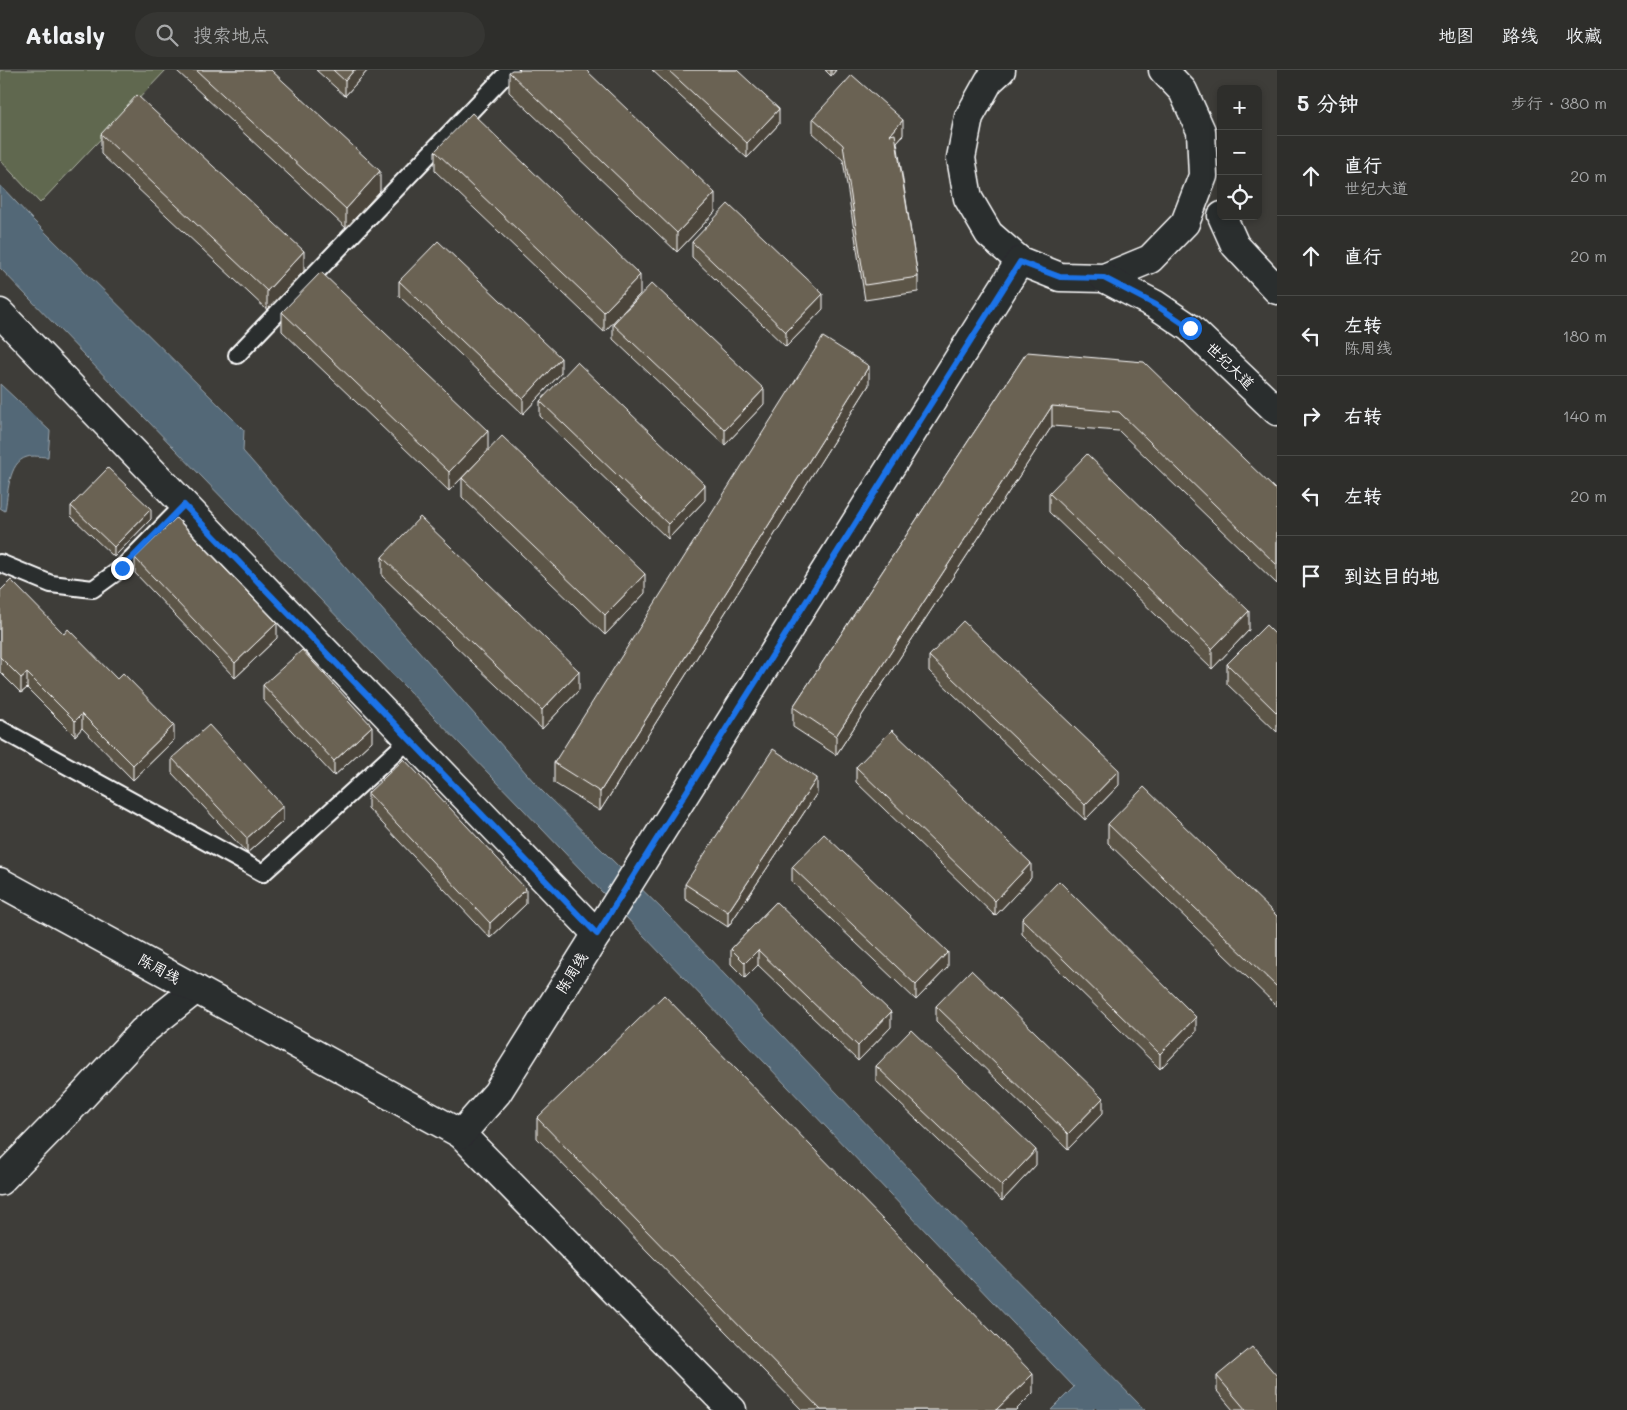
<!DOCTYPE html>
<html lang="zh">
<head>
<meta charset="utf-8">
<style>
  body { margin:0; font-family:Mali,"LXGW WenKai TC",sans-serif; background:#363633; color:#f1f3f6 }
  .controls { position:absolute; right:15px; top:15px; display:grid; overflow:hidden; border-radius:8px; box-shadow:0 2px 8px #0003 }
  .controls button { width:45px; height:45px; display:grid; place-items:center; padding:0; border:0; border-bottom:1px solid #494a47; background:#2e2e2b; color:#f1f3f6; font:25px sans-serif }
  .stop { position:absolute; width:15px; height:15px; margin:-11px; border:4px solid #1a73e8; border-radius:50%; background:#fff }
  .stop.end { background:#1a73e8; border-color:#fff; box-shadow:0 1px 5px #0008 }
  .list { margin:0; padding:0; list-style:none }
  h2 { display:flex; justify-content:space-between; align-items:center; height:65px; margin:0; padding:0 20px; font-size:21px }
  h2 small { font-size:16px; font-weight:400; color:#a7a8a9 }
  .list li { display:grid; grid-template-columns:32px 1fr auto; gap:15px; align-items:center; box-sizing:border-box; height:80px; padding:0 20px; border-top:1px solid #494a47 }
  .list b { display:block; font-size:19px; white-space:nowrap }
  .list p { margin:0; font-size:16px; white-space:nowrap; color:#a7a8a9 }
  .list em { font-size:16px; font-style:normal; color:#a7a8a9 }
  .icon { flex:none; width:28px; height:28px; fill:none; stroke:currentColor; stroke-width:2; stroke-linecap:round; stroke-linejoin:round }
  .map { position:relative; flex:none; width:1277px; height:1340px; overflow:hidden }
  header { display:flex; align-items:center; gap:30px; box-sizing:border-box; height:70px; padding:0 25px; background:#2e2e2b; border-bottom:1px solid #494a47 }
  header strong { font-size:24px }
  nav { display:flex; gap:28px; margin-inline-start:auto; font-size:18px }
  .search { width:350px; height:45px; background:#363633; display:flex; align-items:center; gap:12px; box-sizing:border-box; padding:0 18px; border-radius:28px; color:#a7a8a9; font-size:19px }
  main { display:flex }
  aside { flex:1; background:#2e2e2b }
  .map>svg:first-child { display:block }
</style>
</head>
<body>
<header>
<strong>Atlasly</strong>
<div class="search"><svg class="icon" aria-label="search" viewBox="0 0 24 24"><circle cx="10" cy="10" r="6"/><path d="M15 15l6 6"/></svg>搜索地点</div>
<nav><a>地图</a><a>路线</a><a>收藏</a></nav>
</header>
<main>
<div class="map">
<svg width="1277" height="1340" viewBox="0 0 1277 1340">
  <rect width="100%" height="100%" fill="#3e3d39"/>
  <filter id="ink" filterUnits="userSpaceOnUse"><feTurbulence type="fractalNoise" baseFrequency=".02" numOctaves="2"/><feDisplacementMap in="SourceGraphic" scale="10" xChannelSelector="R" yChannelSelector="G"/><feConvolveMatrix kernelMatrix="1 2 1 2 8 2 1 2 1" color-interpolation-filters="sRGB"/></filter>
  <g filter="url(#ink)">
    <path fill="#60684f" stroke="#b0b4a7" d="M 0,0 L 166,0 L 40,133 L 0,90 Z"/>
    <g fill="#536877" stroke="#98a4ad">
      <path d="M 0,115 L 30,147 L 244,360 L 243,381 L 541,720 L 670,847 L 968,1161 L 1145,1340 L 1098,1340 L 1095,1337 L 1093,1340 L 1051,1340 L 1074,1317 L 521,737 L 0,198 Z"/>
      <path d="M 0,314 L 50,361 L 48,387 C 42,387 33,385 27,387 C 8,392 8,425 5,441 L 0,438 Z"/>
    </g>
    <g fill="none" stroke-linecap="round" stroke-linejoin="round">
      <defs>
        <g id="service">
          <path d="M 237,285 L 510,0"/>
          <path d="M 0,493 L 51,514 L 93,519 L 122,498 L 184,435"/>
          <path d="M 0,659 L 263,803 L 410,669"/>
        </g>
        <g id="minor">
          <path d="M 0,243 L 597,864"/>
          <path d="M 0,1111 L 77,1032 L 142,962 L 196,919"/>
        </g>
        <path id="tertiary" d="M 461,1064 L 732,1340"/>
        <g id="secondary">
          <path d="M 1001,0 L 989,11 L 969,47 L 961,88 L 968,128 L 989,164 L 1020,191 L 1060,207 L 1104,208 L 1150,189 L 1185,153 L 1203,106 L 1201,61 L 1183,21 L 1163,0"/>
          <path d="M 1222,146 L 1235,175 L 1277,220"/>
          <path d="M 1104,208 L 1156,235 L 1190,258 L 1277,341"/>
          <path d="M 0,812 L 461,1064 L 497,1023 L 1020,191"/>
        </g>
      </defs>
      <use href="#service" stroke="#fff" stroke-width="20"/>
      <use href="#minor" stroke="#fff" stroke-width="31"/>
      <use href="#tertiary" stroke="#fff" stroke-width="31"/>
      <use href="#secondary" stroke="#fff" stroke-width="31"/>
      <use href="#service" stroke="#2a2d2e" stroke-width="16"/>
      <use href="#minor" stroke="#2a2d2e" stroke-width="28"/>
      <use href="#tertiary" stroke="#2a2d2e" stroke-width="28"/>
      <use href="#secondary" stroke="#2a2d2e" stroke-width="28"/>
    </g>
    <g fill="#5c5447" stroke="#fff">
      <path d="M 177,0 L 271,0 L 380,121 L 346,158 L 177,1 Z"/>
      <path d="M 316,0 L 368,0 L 345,26 Z"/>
      <path d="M 652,0 L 737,0 L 779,54 L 747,88 Z"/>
      <path d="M 825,0 L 836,0 L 831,6 Z"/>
      <path d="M 509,2 L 715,142 L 677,182 L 509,22 Z"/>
      <path d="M 813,48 L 903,65 L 897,72 L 918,207 L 918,222 L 865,230 L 843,90 L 813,63 Z"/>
      <path d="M 101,64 L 304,201 L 267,240 L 101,84 Z"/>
      <path d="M 435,81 L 640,224 L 604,262 L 435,101 Z"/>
      <path d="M 692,172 L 823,239 L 786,277 L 692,187 Z"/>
      <path d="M 399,211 L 561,303 L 523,344 L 399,226 Z"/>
      <path d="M 282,242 L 488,381 L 645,523 L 605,565 L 462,427 L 462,408 L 449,421 L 282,261 Z"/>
      <path d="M 613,254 L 764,334 L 725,375 L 613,269 Z"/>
      <path d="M 1027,282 L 1277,421 L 1277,514 L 1119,361 L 1052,356 L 836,685 L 793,657 L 793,637 Z"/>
      <path d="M 869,315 L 600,741 L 554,713 L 554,693 Z"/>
      <path d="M 540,331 L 705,430 L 668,469 L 540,346 Z"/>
      <path d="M 1049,423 L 1249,560 L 1212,599 L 1049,442 Z"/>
      <path d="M 71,436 L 151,449 L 114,487 L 71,446 Z"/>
      <path d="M 382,487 L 579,620 L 542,659 L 382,506 Z"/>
      <path d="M 135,488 L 277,568 L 235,608 L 135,503 Z"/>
      <path d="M 0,521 L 64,564 L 174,670 L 133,710 L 82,658 L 75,666 L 27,618 L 21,623 L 0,602 Z"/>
      <path d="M 1277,566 L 1277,662 L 1227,614 L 1227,594 Z"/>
      <path d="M 929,586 L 1119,715 L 1085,750 L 929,601 Z"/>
      <path d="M 263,615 L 372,671 L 334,706 L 263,630 Z"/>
      <path d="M 172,688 L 283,751 L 247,783 L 172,703 Z"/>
      <path d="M 856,697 L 1031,808 L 995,846 L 856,712 Z"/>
      <path d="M 368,723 L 526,834 L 490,868 L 368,738 Z"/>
      <path d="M 817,723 L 728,857 L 685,829 L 685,814 Z"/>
      <path d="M 1108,754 L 1277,846 L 1277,936 L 1108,773 Z"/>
      <path d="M 792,797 L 948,897 L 916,930 L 792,812 Z"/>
      <path d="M 776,832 L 891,957 L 858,991 L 758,895 L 745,908 L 731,894 L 731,879 Z"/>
      <path d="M 1022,849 L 1196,962 L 1160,999 L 1022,864 Z"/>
      <path d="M 936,936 L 1103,1043 L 1068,1079 L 936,951 Z"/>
      <path d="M 876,996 L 1036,1095 L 1002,1131 L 876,1011 Z"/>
      <path d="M 537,1048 L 1033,1323 L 1016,1340 L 802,1340 L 537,1068 Z"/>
      <path d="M 1217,1306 L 1277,1340 L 1233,1340 L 1217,1321 Z"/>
    </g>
    <g fill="#4b453a" stroke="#fff">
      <path d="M 354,0 L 368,0 L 345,26 L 345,11 Z"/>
      <path d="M 831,0 L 836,0 L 831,6 Z"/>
      <path d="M 779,39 L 779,54 L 747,88 L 747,73 Z"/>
      <path d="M 903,50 L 903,65 L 890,80 L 890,65 Z"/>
      <path d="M 380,101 L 380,121 L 346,158 L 346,139 Z"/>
      <path d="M 715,123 L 715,142 L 677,182 L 677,163 Z"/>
      <path d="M 304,181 L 304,201 L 267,240 L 267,221 Z"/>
      <path d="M 640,205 L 640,224 L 604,262 L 604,242 Z"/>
      <path d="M 823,224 L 823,239 L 786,277 L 786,262 Z"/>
      <path d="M 561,288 L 561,303 L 523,344 L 523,329 Z"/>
      <path d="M 869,296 L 869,315 L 600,741 L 600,722 Z"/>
      <path d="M 764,319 L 764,334 L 725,375 L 725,360 Z"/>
      <path d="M 1052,336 L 1052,356 L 836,685 L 836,666 Z"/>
      <path d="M 488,361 L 488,381 L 449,421 L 449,402 Z"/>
      <path d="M 705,415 L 705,430 L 668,469 L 668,454 Z"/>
      <path d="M 151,439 L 151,449 L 114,487 L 114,477 Z"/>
      <path d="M 645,504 L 645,523 L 605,565 L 605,545 Z"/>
      <path d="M 1249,541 L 1249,560 L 1212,599 L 1212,579 Z"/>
      <path d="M 277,553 L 277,568 L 235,608 L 235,593 Z"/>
      <path d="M 579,601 L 579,620 L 542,659 L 542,640 Z"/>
      <path d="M 27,603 L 27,618 L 21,623 L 21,608 Z"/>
      <path d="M 82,644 L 82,658 L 75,666 L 75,651 Z"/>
      <path d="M 174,655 L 174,670 L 133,710 L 133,695 Z"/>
      <path d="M 372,656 L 372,671 L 334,706 L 334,691 Z"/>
      <path d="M 1119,700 L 1119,715 L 1085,750 L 1085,735 Z"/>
      <path d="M 817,708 L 817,723 L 728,857 L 728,842 Z"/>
      <path d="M 283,736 L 283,751 L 247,783 L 247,768 Z"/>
      <path d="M 1031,793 L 1031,808 L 995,846 L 995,831 Z"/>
      <path d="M 526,819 L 526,834 L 490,868 L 490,853 Z"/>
      <path d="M 758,880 L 758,895 L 745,908 L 745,893 Z"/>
      <path d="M 948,882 L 948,897 L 916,930 L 916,915 Z"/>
      <path d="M 891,942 L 891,957 L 858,991 L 858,976 Z"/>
      <path d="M 1196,947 L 1196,962 L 1160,999 L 1160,984 Z"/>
      <path d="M 1103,1028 L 1103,1043 L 1068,1079 L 1068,1064 Z"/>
      <path d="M 1036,1080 L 1036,1095 L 1002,1131 L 1002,1116 Z"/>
      <path d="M 1033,1304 L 1033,1323 L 1016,1340 L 996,1340 Z"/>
    </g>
    <g fill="#6b6253" stroke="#fff">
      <path d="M 196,0 L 271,0 L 380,101 L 346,139 Z"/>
      <path d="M 333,0 L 354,0 L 345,11 Z"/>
      <path d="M 512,0 L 586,0 L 715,123 L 677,163 L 509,2 Z"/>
      <path d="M 668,0 L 737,0 L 779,39 L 747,73 Z"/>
      <path d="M 852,5 L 903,50 L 890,65 L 895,64 L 918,207 L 865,215 L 843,75 L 813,48 Z"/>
      <path d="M 137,25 L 304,181 L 267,221 L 101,64 Z"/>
      <path d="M 472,43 L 640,205 L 604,242 L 435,81 Z"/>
      <path d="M 728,134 L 823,224 L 786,262 L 692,172 Z"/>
      <path d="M 438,171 L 561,288 L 523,329 L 399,211 Z"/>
      <path d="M 321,202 L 488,361 L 449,402 L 282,242 Z"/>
      <path d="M 652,213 L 764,319 L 725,360 L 613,254 Z"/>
      <path d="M 823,267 L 869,296 L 600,722 L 554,693 Z"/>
      <path d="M 1027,282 L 1144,292 L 1277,421 L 1277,495 L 1119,342 L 1052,336 L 836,666 L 793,637 Z"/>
      <path d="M 577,292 L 705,415 L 668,454 L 540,331 Z"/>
      <path d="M 502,366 L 645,504 L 605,545 L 462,408 Z"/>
      <path d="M 1087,384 L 1249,541 L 1212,579 L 1049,423 Z"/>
      <path d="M 108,398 L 151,439 L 114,477 L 71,436 Z"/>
      <path d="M 420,447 L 579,601 L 542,640 L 382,487 Z"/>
      <path d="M 176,448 L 277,553 L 235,593 L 135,488 Z"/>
      <path d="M 11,510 L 64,564 L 68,559 L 117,609 L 123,603 L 174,655 L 133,695 L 82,644 L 75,651 L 27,603 L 21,608 L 0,587 L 0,521 Z"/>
      <path d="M 963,551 L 1119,700 L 1085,735 L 929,586 Z"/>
      <path d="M 1266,555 L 1277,566 L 1277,643 L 1227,594 Z"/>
      <path d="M 302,580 L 372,656 L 334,691 L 263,615 Z"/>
      <path d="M 209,655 L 283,736 L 247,768 L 172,688 Z"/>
      <path d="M 892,660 L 1031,793 L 995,831 L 856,697 Z"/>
      <path d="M 773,679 L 817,708 L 728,842 L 685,814 Z"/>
      <path d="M 404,689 L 526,819 L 490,853 L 368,723 Z"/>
      <path d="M 1144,717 L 1277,846 L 1277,917 L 1108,754 Z"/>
      <path d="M 824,764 L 948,882 L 916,915 L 792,797 Z"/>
      <path d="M 1059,811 L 1196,947 L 1160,984 L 1022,849 Z"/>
      <path d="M 776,832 L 891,942 L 858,976 L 758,880 L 745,893 L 731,879 Z"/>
      <path d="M 971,900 L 1103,1028 L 1068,1064 L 936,936 Z"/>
      <path d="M 664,925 L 1033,1304 L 996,1340 L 821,1340 L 537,1048 Z"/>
      <path d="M 911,960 L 1036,1080 L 1002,1116 L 876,996 Z"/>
      <path d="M 1252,1277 L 1277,1306 L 1277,1340 L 1246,1340 L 1217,1306 Z"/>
    </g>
  </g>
  <g fill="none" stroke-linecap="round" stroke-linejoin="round" filter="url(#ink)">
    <path stroke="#1a73e8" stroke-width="6" d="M 122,498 L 184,435 L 597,864 L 1020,192 L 1060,207 L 1104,208 L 1156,235 L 1190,258"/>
  </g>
  <g text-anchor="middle" stroke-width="4" stroke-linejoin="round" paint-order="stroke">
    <g font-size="15" fill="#fff" stroke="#2a2d2e">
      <text transform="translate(1230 296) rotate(44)" y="5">世纪大道</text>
      <text transform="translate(159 899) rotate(29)" y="5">陈周线</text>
      <text transform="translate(572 903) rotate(-58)" y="5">陈周线</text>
    </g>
  </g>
</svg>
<div class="controls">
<button>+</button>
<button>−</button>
<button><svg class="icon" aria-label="locate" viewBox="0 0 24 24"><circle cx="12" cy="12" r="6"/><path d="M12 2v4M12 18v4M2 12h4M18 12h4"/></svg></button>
</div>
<div class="stop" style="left:1190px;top:258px"></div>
<div class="stop end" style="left:122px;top:498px"></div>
</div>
<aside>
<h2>5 分钟<small>步行 · 380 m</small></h2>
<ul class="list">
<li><svg class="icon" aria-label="ahead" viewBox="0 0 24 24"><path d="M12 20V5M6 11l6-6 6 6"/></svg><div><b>直行</b><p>世纪大道</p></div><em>20 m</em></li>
<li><svg class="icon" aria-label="ahead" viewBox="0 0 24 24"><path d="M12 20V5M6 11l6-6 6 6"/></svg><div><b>直行</b></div><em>20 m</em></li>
<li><svg class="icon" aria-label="left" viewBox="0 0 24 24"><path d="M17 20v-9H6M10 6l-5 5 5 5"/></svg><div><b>左转</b><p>陈周线</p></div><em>180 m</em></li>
<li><svg class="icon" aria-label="right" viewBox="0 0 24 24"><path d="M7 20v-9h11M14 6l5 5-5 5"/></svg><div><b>右转</b></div><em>140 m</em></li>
<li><svg class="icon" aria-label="left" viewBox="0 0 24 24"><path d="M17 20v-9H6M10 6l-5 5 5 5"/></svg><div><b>左转</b></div><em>20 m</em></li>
<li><svg class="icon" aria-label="arrive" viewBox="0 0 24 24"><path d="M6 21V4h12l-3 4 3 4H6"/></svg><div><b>到达目的地</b></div></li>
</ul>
</aside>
</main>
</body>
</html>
